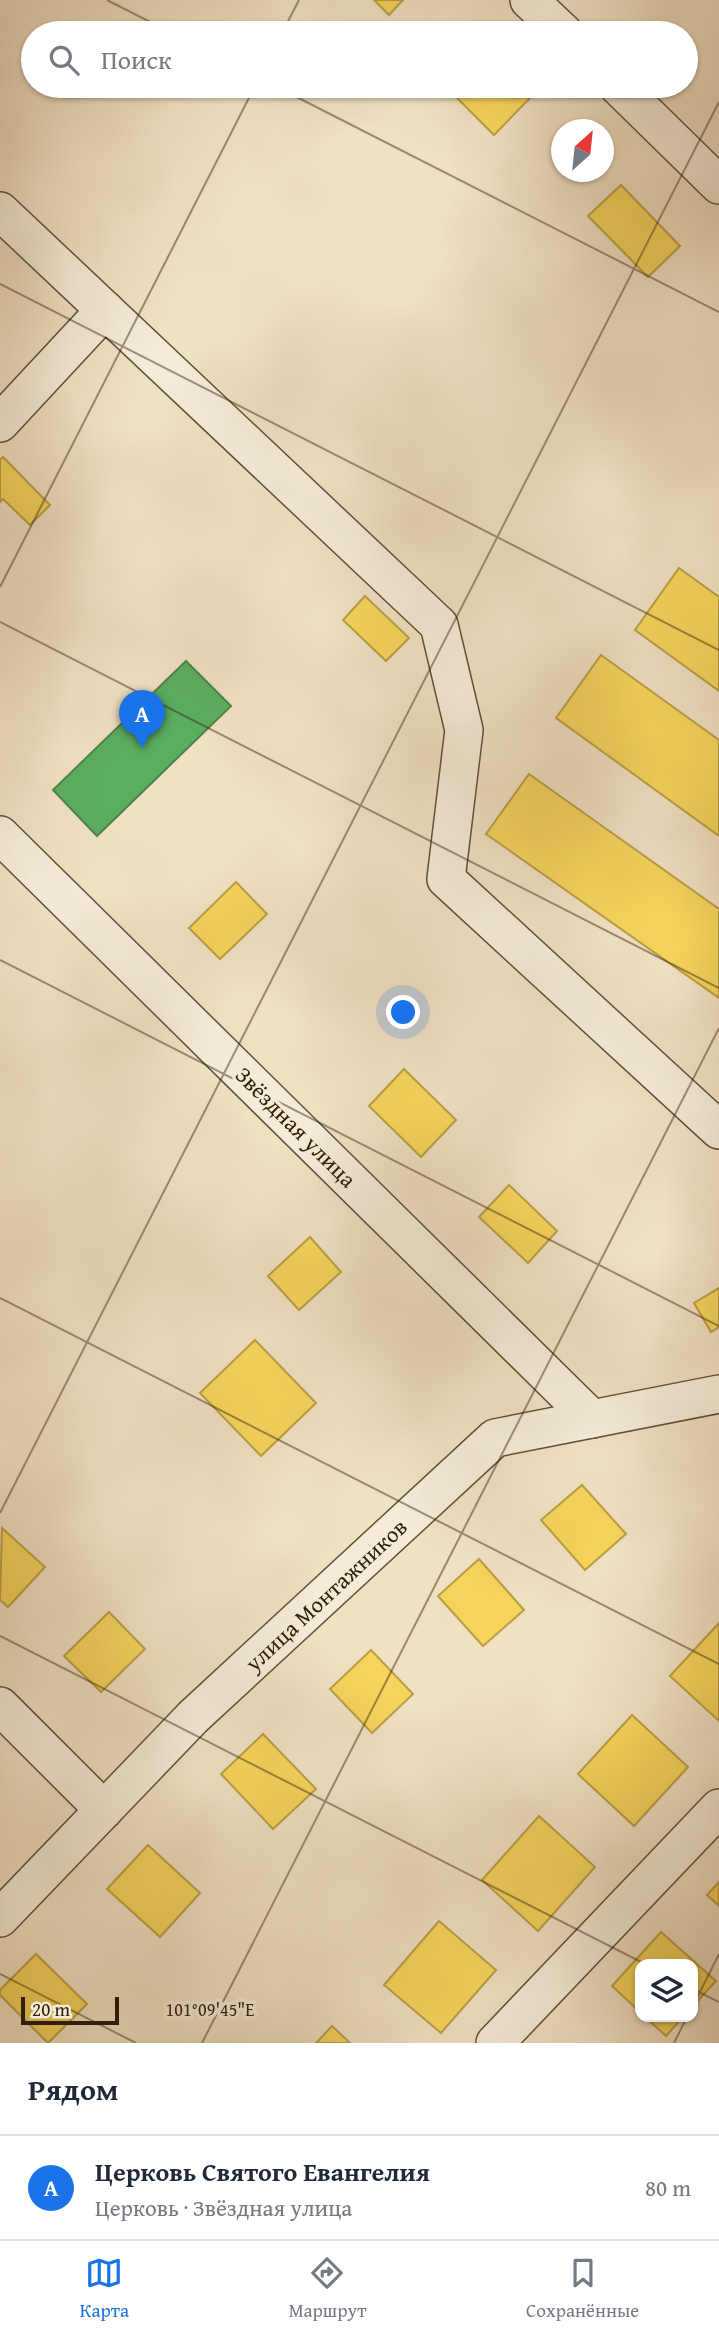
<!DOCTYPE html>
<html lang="ru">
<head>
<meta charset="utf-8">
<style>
  body { margin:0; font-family:"Gentium Book Plus",serif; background:#f2f2f3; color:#1f2937 }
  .controls { position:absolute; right:21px; bottom:21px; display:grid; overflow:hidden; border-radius:14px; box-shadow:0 2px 5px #0004 }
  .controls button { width:63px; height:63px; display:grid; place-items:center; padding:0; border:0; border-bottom:2px solid #e0e1e3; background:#fff; color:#1f2937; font:35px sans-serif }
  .compass { position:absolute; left:551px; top:119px; width:63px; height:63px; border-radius:50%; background:#fff; box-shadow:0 2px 5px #0004; rotate:27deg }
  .scale { position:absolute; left:21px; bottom:18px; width:98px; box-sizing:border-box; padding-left:7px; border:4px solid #311f0a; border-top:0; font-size:19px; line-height:24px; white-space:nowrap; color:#311f0a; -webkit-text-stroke:5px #f5ecd8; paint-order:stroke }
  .you { position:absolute; left:404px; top:1013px; width:24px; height:24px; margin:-18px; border:5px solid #fff; border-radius:50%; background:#1a73e8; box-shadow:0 0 0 10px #1a73e833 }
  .badge { display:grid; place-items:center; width:46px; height:46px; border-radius:50%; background:#1a73e8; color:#fff; font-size:23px; font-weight:700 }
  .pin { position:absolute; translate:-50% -58px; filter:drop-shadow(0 2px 4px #0008) }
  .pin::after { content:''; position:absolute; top:37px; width:24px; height:21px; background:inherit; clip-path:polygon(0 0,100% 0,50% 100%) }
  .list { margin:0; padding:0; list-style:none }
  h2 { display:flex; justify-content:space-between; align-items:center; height:91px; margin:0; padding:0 28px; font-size:30px }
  h2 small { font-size:23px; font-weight:400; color:#747a83 }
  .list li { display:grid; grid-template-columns:46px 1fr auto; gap:21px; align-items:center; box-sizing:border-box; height:105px; padding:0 28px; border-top:2px solid #e0e1e3 }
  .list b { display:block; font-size:26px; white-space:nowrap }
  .list p { margin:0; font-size:23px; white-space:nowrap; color:#747a83 }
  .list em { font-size:23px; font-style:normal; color:#747a83 }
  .icon { flex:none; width:38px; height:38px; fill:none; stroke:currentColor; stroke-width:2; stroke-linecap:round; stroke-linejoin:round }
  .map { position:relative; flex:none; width:719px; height:2043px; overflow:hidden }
  .search { position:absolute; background:#fff; box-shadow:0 2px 5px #0004; left:21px; right:21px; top:21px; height:77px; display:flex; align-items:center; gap:18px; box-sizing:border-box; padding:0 24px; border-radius:38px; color:#747a83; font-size:26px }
  .sheet { height:196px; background:#fff }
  nav { display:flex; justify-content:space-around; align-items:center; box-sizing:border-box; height:98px; border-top:2px solid #e0e1e3; background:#fff; font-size:19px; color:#747a83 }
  nav a { display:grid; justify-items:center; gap:4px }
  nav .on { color:#1a73e8 }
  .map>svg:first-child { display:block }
</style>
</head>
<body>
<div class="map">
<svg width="719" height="2043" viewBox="0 0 719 2043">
  <rect width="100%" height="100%" fill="#f0e1c3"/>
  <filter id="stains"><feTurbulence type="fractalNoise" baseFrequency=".00286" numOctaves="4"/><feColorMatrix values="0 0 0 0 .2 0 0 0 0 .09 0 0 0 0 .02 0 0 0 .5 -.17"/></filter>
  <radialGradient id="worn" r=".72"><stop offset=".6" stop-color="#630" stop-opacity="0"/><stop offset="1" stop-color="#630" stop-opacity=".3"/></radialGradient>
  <g fill="#f6d55c" stroke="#bb9e43" stroke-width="2">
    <path d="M 374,0 L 403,0 L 389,15 Z"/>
    <path d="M 445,86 L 520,86 L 531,97 L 494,135 Z"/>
    <path d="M 621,185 L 680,246 L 648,277 L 588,216 Z"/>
    <path d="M 3,457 L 50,505 L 30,525 L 3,499 L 0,502 L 0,460 Z"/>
    <path d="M 679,568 L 719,597 L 719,691 L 635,630 Z"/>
    <path d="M 365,596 L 409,638 L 386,661 L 343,620 Z"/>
    <path d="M 601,655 L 719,740 L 719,836 L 556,718 Z"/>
    <path d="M 529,774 L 719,909 L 719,998 L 486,834 Z"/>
    <path d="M 236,882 L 267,914 L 220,959 L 189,928 Z"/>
    <path d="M 404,1069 L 456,1120 L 421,1157 L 369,1106 Z"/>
    <path d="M 509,1185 L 557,1231 L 528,1263 L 479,1217 Z"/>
    <path d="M 310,1237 L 341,1272 L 299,1310 L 268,1276 Z"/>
    <path d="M 719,1288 L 719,1327 L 711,1332 L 694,1303 Z"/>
    <path d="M 255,1340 L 316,1403 L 261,1456 L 200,1393 Z"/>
    <path d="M 582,1485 L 626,1534 L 585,1570 L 541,1520 Z"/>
    <path d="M 2,1528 L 45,1567 L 8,1607 L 0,1600 Z"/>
    <path d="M 479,1559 L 524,1610 L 483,1646 L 438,1596 Z"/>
    <path d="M 109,1612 L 145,1649 L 101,1692 L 64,1656 Z"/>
    <path d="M 719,1623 L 719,1721 L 670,1676 Z"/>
    <path d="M 371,1650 L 413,1694 L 372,1733 L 330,1689 Z"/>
    <path d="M 632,1715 L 688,1767 L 634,1826 L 578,1774 Z"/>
    <path d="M 263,1734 L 316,1789 L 273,1829 L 221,1774 Z"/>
    <path d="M 539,1816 L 595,1867 L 538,1931 L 482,1880 Z"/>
    <path d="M 148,1845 L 200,1893 L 160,1937 L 107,1889 Z"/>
    <path d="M 719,1882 L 719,1906 L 707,1895 Z"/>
    <path d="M 439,1921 L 496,1970 L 441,2033 L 384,1985 Z"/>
    <path d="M 661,1932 L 716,1981 L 693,2006 L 693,1964 L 640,1964 L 640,2012 L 612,1986 Z"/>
    <path d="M 36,1954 L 87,2004 L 48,2043 L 0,1995 L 0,1990 Z"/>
    <path d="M 645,2017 L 683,2017 L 666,2036 Z"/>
    <path d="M 332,2026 L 350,2043 L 316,2043 Z"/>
  </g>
  <path fill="#5aae61" stroke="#4e8347" stroke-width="2" d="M 186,661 L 231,706 L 97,836 L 53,790 Z"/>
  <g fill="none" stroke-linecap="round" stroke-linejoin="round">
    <defs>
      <g id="street">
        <path d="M 529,0 L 564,33"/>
        <path d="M 618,86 L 719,185"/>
        <path d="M 0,211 L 439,625 L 464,730 L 446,879 L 719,1130"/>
        <path d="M 0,423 L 105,310"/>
        <path d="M 0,835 L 592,1419"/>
        <path d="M 0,1706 L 104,1810"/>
        <path d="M 0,1918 L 193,1717 L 495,1438 L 719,1394"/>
        <path d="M 495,2043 L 719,1808"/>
      </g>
    </defs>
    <use href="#street" stroke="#615038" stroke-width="40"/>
    <use href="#street" stroke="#f5ecd8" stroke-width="37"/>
  </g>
  <path fill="none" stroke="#311f0a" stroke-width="2" stroke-opacity="0.45" d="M 107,0 L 172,33M 282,33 L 299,0M 275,86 L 719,312M 0,284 L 719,650M 0,587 L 255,86M 0,622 L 719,988M 0,960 L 719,1326M 0,1298 L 719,1664M 0,1513 L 719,102M 0,1636 L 645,1964M 0,1974 L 136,2043M 693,1989 L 719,2002M 693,2006 L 719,1954M 202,2043 L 719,1028M 674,2043 L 687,2017"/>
  <g text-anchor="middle" stroke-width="7" stroke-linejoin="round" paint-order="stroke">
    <g font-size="23" fill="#311f0a" stroke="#f5ecd8">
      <text transform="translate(296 1127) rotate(45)" y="8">Звёздная улица</text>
      <text transform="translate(326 1595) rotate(-43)" y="8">улица Монтажников</text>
    </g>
  </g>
  <g font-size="18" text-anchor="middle" fill="#311f0a" stroke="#f5ecd8" stroke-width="7" stroke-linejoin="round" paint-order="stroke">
    <text x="210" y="2016">101°09'45"E</text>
  </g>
  <rect width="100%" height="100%" filter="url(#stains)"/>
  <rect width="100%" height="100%" fill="url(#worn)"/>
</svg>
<div class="controls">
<button><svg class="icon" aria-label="layers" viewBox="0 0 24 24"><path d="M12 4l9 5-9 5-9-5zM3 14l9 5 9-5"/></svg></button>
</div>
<svg class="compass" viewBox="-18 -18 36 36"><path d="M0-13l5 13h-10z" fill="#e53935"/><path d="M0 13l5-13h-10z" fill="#747a83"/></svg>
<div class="scale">20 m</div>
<div class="you"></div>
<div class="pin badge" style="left:142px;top:748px">A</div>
<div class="search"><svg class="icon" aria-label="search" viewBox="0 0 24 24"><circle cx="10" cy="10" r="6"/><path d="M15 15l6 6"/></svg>Поиск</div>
</div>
<section class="sheet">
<h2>Рядом<small></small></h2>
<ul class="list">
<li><span class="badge">A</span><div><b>Церковь Святого Евангелия</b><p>Церковь · Звёздная улица</p></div><em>80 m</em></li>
</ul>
</section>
<nav>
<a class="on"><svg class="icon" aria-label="map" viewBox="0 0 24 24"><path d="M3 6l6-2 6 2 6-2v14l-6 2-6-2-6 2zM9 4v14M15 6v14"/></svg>Карта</a>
<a><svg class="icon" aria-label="directions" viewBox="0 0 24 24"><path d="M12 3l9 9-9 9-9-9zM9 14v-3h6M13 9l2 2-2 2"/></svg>Маршрут</a>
<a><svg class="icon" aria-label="saved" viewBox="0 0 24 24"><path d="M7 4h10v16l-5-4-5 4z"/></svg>Сохранённые</a>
</nav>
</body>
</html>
